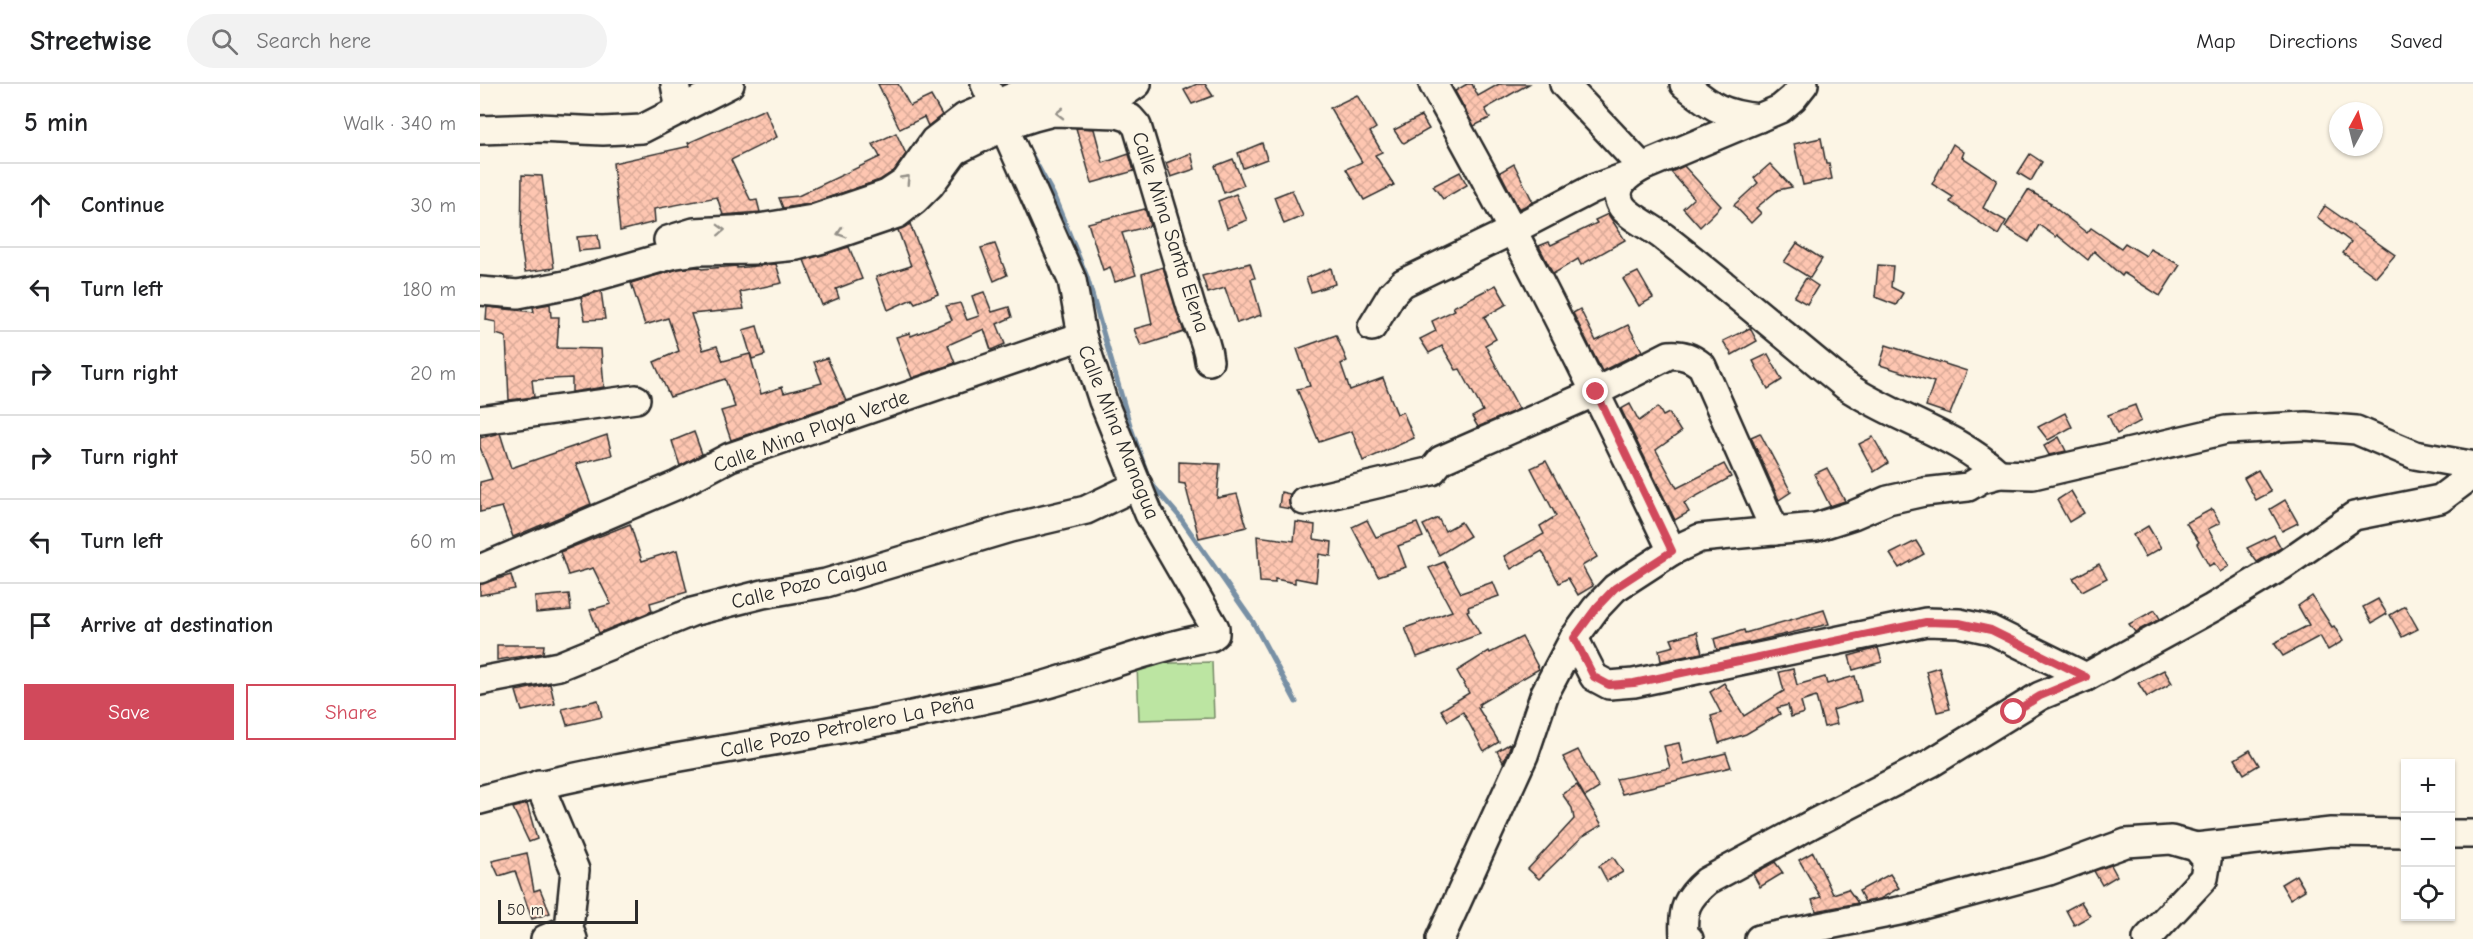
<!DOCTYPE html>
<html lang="en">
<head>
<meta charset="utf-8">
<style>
  body { margin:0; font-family:"Comic Neue",sans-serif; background:#f2f2f2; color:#202124 }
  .controls { position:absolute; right:18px; bottom:18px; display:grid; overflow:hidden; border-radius:0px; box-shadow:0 2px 4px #0004 }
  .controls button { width:54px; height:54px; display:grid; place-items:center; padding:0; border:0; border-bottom:2px solid #e0e0e0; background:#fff; color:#202124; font:30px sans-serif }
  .compass { position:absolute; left:1849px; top:18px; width:54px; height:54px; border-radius:50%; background:#fff; box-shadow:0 2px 4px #0004; rotate:7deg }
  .scale { position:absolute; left:18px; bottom:15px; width:140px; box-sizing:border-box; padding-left:6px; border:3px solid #2b2b2b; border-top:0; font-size:16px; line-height:21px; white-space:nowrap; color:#2b2b2b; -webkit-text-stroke:4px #fcf5e5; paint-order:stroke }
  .stop { position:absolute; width:18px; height:18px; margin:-14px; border:4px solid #d1495b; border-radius:50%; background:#fff }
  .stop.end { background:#d1495b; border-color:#fff; box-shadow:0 2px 6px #0008 }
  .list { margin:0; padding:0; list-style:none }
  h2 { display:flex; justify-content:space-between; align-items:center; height:78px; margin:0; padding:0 24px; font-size:26px }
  h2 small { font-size:20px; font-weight:400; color:#757577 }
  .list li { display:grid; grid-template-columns:39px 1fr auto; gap:18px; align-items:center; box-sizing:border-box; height:84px; padding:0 24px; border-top:2px solid #e0e0e0 }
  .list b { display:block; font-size:22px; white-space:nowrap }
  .list em { font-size:20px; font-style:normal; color:#757577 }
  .actions { display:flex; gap:12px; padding:18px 24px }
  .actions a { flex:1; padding:14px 0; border:2px solid #d1495b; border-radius:0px; text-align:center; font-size:21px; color:#d1495b }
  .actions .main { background:#d1495b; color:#fff }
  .icon { flex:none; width:33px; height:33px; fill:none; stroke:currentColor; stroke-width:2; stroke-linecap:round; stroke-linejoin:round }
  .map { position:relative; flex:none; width:1993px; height:855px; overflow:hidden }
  header { display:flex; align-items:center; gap:36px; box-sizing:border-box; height:84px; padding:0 30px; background:#fff; border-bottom:2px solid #e0e0e0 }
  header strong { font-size:28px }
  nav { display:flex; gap:33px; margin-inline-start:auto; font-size:21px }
  .search { width:420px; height:54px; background:#f2f2f2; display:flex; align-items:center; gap:15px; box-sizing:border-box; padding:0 21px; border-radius:33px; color:#757577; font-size:22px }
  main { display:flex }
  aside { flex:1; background:#fff }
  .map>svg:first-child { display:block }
</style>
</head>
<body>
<header>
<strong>Streetwise</strong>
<div class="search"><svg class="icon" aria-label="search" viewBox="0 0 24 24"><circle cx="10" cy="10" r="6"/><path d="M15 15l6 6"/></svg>Search here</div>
<nav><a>Map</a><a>Directions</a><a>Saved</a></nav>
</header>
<main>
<aside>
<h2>5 min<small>Walk · 340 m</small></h2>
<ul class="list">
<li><svg class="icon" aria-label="ahead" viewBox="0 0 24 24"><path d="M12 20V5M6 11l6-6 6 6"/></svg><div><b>Continue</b></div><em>30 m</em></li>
<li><svg class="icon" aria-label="left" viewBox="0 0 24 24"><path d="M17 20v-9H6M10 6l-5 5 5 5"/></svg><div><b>Turn left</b></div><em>180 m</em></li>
<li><svg class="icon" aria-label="right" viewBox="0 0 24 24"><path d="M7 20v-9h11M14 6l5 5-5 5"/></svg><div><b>Turn right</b></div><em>20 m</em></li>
<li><svg class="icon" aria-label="right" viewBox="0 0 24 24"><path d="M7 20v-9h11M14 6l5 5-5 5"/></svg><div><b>Turn right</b></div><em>50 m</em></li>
<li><svg class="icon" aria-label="left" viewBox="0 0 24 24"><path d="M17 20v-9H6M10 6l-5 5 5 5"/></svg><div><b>Turn left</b></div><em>60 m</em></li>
<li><svg class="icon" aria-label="arrive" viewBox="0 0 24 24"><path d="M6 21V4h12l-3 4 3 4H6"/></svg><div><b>Arrive at destination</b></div></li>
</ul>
<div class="actions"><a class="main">Save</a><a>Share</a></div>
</aside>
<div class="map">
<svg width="1993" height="855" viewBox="0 0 1993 855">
  <defs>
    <pattern id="building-cross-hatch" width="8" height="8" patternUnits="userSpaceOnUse" patternTransform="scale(1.5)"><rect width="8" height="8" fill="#fec6b1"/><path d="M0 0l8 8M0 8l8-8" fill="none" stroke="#daaa98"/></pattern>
  </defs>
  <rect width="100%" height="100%" fill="#fcf5e5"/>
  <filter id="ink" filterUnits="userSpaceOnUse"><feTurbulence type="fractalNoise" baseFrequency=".0167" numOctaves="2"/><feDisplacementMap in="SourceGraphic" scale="12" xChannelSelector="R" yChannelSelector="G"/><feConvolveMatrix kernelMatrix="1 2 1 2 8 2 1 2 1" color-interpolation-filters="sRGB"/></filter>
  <g filter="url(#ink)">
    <path fill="#bce5a2" stroke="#748866" stroke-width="1.5" d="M 732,578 L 734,634 L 659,636 L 657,580 Z"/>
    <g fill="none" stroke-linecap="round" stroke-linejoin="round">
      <path stroke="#7890a5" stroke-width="5" d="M 549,66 L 573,110 L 607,193 L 650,341 L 670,398 L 699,432 L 773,538 L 816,618"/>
    </g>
    <g fill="url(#building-cross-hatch)" stroke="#2b2b2b" stroke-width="1.5">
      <path d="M 398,0 L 418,0 L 430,22 L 451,12 L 462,31 L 448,42 L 444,33 L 420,45 Z"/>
      <path d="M 717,0 L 725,0 L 733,12 L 712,20 L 704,6 Z"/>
      <path d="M 987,0 L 992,0 L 998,12 L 1019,0 L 1049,0 L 1005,25 L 1010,34 L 994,42 L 975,7 Z"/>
      <path d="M 877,11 L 896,44 L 890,48 L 902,68 L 895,71 L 914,101 L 884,116 L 866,85 L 882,78 L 850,24 Z"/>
      <path d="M 285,25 L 297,53 L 251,76 L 271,117 L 277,116 L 280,128 L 243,131 L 237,113 L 174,125 L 175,138 L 140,147 L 133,79 L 210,62 L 208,59 Z"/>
      <path d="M 941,32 L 949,45 L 924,59 L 922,58 L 914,46 Z"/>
      <path d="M 596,44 L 614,45 L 623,79 L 649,70 L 654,87 L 612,99 Z"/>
      <path d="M 416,49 L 426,70 L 414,87 L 400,96 L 329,120 L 303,124 L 299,114 L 318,112 L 400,73 L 393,60 Z"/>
      <path d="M 1341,54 L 1346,80 L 1349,80 L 1352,95 L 1323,101 L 1314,60 Z"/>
      <path d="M 782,59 L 787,75 L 763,84 L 758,69 Z"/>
      <path d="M 1473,60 L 1484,68 L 1482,73 L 1517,96 L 1503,124 L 1526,137 L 1518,151 L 1470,118 L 1473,113 L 1452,100 Z"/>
      <path d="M 711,69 L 715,85 L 691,93 L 686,79 Z"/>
      <path d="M 1550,70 L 1562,78 L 1551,97 L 1538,89 Z"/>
      <path d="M 753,75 L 764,101 L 744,109 L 735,82 Z"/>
      <path d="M 1034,80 L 1053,118 L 1039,125 L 1020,88 Z"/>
      <path d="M 1290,80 L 1312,103 L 1298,106 L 1276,124 L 1281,129 L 1271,139 L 1254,121 L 1278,99 L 1274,94 Z"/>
      <path d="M 1204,82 L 1241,122 L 1220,143 L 1203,124 L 1214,114 L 1191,88 Z"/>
      <path d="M 980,88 L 987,101 L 963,115 L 953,102 Z"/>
      <path d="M 42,91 L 62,92 L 74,184 L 45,188 L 41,161 Z"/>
      <path d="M 812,106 L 823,132 L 804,140 L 794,113 Z"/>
      <path d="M 1548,106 L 1571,119 L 1570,120 L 1607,149 L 1611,144 L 1641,164 L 1645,159 L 1666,172 L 1670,165 L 1700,181 L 1680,212 L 1644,189 L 1642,192 L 1614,167 L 1608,176 L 1577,151 L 1576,153 L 1559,141 L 1549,158 L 1525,143 Z"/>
      <path d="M 756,110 L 767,136 L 747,144 L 738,117 Z"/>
      <path d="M 1845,122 L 1915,171 L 1896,193 L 1863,169 L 1871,158 L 1837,133 Z"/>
      <path d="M 665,125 L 670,142 L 642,149 L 656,191 L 635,198 L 630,183 L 623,186 L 608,139 Z"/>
      <path d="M 1128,130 L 1145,156 L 1101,181 L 1098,175 L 1073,190 L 1059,162 L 1069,158 L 1071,161 L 1117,139 L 1115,136 Z"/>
      <path d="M 430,140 L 458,210 L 435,219 L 432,215 L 408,226 L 396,193 L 431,182 L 418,146 Z"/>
      <path d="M 118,151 L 120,165 L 99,167 L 97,153 Z"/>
      <path d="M 1317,159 L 1342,175 L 1330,194 L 1304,178 Z"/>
      <path d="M 515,160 L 527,191 L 514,197 L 501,164 Z"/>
      <path d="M 369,163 L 382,195 L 356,205 L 359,214 L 342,221 L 324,176 Z"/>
      <path d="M 770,179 L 775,194 L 771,195 L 781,231 L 757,239 L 745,204 L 728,209 L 722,192 Z"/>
      <path d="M 296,180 L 302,199 L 260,208 L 264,225 L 211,230 L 223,266 L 237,262 L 243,277 L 270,270 L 281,310 L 302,303 L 304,309 L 342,299 L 334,278 L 347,274 L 366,317 L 251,356 L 241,327 L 255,323 L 245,295 L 190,313 L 174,278 L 199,267 L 188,234 L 165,241 L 151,199 L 198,185 L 218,183 L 222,185 L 257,182 L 257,184 Z"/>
      <path d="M 1398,181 L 1413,182 L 1411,203 L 1423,209 L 1416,221 L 1395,213 Z"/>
      <path d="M 683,183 L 704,248 L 661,262 L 654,245 L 672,240 L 662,190 Z"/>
      <path d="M 851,184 L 855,200 L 831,208 L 826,194 Z"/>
      <path d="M 1158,188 L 1173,214 L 1159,222 L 1143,195 Z"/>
      <path d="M 1326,194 L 1338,202 L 1327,220 L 1314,213 Z"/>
      <path d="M 1016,201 L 1027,220 L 1004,233 L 1016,255 L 1005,261 L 1039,325 L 998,343 L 992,333 L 1003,327 L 980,285 L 976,286 L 962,262 L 949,269 L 940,255 L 956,247 L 952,237 L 975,226 L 973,223 Z"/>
      <path d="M 121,207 L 125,235 L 105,236 L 101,213 Z"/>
      <path d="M 504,208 L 512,228 L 529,223 L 532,233 L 517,240 L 525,260 L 511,266 L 504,245 L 468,261 L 475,279 L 432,294 L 416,253 L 430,249 L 431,252 L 472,236 L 466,222 L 480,219 L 487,236 L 499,232 L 492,212 Z"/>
      <path d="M 70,220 L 71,233 L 79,233 L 77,264 L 121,265 L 124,303 L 92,308 L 92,294 L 52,296 L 54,313 L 29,316 L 26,253 L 16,250 L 16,238 L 6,236 L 7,223 L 54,228 L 53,223 Z"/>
      <path d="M 1100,225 L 1116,257 L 1148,241 L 1162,267 L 1122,287 L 1093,229 Z"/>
      <path d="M 277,242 L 285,271 L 272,275 L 263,246 Z"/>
      <path d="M 1270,244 L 1277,257 L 1252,271 L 1243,257 Z"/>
      <path d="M 856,251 L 867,277 L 861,280 L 870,306 L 903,294 L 917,330 L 923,328 L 934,354 L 883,377 L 872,347 L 839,358 L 817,305 L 830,302 L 817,265 Z"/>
      <path d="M 1406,261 L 1487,287 L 1470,330 L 1446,322 L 1454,298 L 1400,281 Z"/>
      <path d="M 1288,270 L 1302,296 L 1288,305 L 1273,277 Z"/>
      <path d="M 1150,320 L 1159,337 L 1178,323 L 1183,332 L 1189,329 L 1201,348 L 1176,366 L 1197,404 L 1244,380 L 1251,393 L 1204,419 L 1209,428 L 1195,436 L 1141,325 Z"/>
      <path d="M 1655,321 L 1661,337 L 1637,350 L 1628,331 Z"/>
      <path d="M 1585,329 L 1592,343 L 1568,356 L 1558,343 Z"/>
      <path d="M 214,348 L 222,370 L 200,382 L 192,357 Z"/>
      <path d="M 20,349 L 31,384 L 127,351 L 132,371 L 96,380 L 111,420 L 33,453 L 22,423 L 0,428 L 0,398 L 12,395 L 0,363 L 0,354 Z"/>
      <path d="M 1280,349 L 1311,408 L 1299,416 L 1271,353 Z"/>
      <path d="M 1393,353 L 1408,379 L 1394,388 L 1379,360 Z"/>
      <path d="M 1579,353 L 1586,367 L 1569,371 L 1564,362 Z"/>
      <path d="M 1066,377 L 1117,473 L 1102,482 L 1113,502 L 1098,511 L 1088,494 L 1079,499 L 1062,467 L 1031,485 L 1024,472 L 1064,450 L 1060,442 L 1076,432 L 1051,384 Z"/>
      <path d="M 699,378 L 740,380 L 737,414 L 757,410 L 767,443 L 719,454 L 705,400 L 699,399 Z"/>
      <path d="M 1347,384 L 1365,417 L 1350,422 L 1334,390 Z"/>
      <path d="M 1778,386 L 1791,408 L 1776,416 L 1764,394 Z"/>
      <path d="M 1591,407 L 1604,429 L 1589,438 L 1577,416 Z"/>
      <path d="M 801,408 L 810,410 L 809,420 L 811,425 L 799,423 Z"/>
      <path d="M 1805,416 L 1818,439 L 1802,447 L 1790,425 Z"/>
      <path d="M 1732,425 L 1740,439 L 1728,445 L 1749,482 L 1740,488 L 1734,479 L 1729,482 L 1717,460 L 1719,458 L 1706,439 Z"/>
      <path d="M 958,434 L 965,447 L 981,438 L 990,452 L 959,471 L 943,441 Z"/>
      <path d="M 887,436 L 896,453 L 937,439 L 943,453 L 918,462 L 926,483 L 898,492 L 872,443 Z"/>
      <path d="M 816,438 L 835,441 L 834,455 L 852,458 L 851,472 L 839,470 L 836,498 L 815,494 L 815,499 L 795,495 L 795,499 L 780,498 L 777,452 L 814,457 Z"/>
      <path d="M 150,440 L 162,477 L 197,466 L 207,508 L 170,519 L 172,527 L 119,549 L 110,526 L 131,520 L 113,484 L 88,491 L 80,468 Z"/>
      <path d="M 1668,442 L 1681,464 L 1665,473 L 1653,451 Z"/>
      <path d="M 1794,451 L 1801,464 L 1777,478 L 1767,464 Z"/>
      <path d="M 1436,457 L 1444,470 L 1419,484 L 1410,470 Z"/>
      <path d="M 964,478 L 981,509 L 1013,498 L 1019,512 L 988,523 L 989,526 L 987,527 L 1000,550 L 937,573 L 925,544 L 972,527 L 949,484 Z"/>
      <path d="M 1619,480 L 1627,494 L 1602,507 L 1593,494 Z"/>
      <path d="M 31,491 L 35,505 L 0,511 L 0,500 Z"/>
      <path d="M 89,510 L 91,526 L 56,529 L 55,513 Z"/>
      <path d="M 1832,512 L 1852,543 L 1854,542 L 1863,557 L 1848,566 L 1840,552 L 1803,572 L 1794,559 L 1829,541 L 1818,522 Z"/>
      <path d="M 1898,515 L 1907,530 L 1892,539 L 1883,523 Z"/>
      <path d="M 1925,522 L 1938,545 L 1922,553 L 1910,531 Z"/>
      <path d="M 1344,526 L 1349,540 L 1237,566 L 1234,555 L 1264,546 L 1265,549 Z"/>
      <path d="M 1675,526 L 1680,535 L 1655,548 L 1649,540 Z"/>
      <path d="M 1217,548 L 1222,569 L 1181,577 L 1179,566 L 1194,562 L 1191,555 Z"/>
      <path d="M 1042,553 L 1059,585 L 999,620 L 1001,623 L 998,624 L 1019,658 L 1004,667 L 983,628 L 968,637 L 961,626 L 989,609 L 977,587 L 1009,567 L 1010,569 Z"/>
      <path d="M 17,561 L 64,561 L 63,569 L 17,576 Z"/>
      <path d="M 1398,564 L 1402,578 L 1373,586 L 1369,572 Z"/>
      <path d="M 1459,583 L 1470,625 L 1457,628 L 1446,587 Z"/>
      <path d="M 1313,585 L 1317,601 L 1345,593 L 1347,600 L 1375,592 L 1381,617 L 1353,626 L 1357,640 L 1344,643 L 1336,613 L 1321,618 L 1324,629 L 1311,633 L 1308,621 L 1297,624 L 1300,630 L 1266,650 L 1239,659 L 1231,632 L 1241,629 L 1230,608 L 1244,599 L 1264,632 L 1304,607 L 1299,588 Z"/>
      <path d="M 1684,586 L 1692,599 L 1667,613 L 1658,599 Z"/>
      <path d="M 70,600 L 75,620 L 42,627 L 36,607 Z"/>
      <path d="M 118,616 L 122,633 L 87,641 L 82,625 Z"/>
      <path d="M 1031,659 L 1029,665 L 1023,678 L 1017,667 Z"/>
      <path d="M 1199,659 L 1204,680 L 1246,669 L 1251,683 L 1142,710 L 1136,695 L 1190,684 L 1184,662 Z"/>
      <path d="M 1098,666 L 1119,704 L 1105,713 L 1083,673 Z"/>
      <path d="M 1770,666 L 1779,681 L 1764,690 L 1755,675 Z"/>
      <path d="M 1097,701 L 1122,741 L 1103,752 L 1059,795 L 1048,785 L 1094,735 L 1092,724 L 1082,710 Z"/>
      <path d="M 47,720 L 57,755 L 49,758 L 33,724 Z"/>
      <path d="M 1333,768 L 1353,810 L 1368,805 L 1378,819 L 1336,827 L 1332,816 L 1341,813 L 1319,776 Z"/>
      <path d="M 47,769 L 54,807 L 60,805 L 70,829 L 52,835 L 35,787 L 19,792 L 12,777 Z"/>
      <path d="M 1133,773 L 1143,788 L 1127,797 L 1119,782 Z"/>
      <path d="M 1295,778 L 1303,789 L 1280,803 L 1273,790 Z"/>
      <path d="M 1631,781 L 1637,792 L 1622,801 L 1614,787 Z"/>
      <path d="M 1410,790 L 1419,804 L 1400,815 L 1385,818 L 1379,807 Z"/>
      <path d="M 1816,791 L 1825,806 L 1810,815 L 1801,800 Z"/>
      <path d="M 1601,818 L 1610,832 L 1594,841 L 1586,826 Z"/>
    </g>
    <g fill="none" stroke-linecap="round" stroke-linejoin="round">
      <defs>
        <g id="minor">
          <path d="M 195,0 L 200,26"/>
          <path d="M 953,0 C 1039,152 1117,310 1192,467"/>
          <path d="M 1084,0 L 1162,83"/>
          <path d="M 1204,0 C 1232,23 1242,30 1279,34"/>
          <path d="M 0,46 L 58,44 L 123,47 L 162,45 L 250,0"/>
          <path d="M 188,156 L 214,148 L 273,145 L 333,135 L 407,110 L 425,98 L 454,57 L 485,33 L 540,10 L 556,6 L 574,6 L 640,12 L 657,0"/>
          <path d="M 0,207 L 38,210 L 90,200 L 195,170 L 217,167 L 276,166 L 317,162 L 343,155 L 417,130 L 435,116 L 450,101 L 475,67 L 523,43 L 554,33 L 573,28 L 638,30 L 650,34 L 657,42 L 711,223 C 718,242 727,257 729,277"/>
          <path d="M 892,243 L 912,210 L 923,199 L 1031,147 L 1112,105 L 1145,93"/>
          <path d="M 0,336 L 156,315"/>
          <path d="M 824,417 L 952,387 L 961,376 L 1116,308 L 1189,271 C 1203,270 1211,273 1222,282 L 1295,447"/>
          <path d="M 0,485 L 197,401 L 250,373 L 602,252"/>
          <path d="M 1094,554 L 1114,593 L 1129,601 L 1154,599 L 1446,538 L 1479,539 L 1511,546 L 1606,593"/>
          <path d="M 0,597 L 79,582 L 212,528 L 283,510 L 346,499 L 530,444 L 606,426 L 658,401"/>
          <path d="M 59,700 L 95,786 L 89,845 L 93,855"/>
          <path d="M 0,716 C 143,677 292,661 437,630 C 478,621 520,613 561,602 C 618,586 672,563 731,553 L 735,550 L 735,544 L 669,430 L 623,317 L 602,252 L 592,196 L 505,0"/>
          <path d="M 1970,750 L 1993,750"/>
          <path d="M 1716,763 L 1851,748 L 1926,749"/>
          <path d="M 65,855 L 89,845"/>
          <path d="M 960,855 L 1044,671 L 1065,609 L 1094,554 L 1116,524 L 1135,504 L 1192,467 L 1220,454 L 1336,443 L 1373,431 L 1408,416 L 1444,408 L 1488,403 L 1501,395 L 1519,390 C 1476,350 1415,335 1366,302 C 1306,253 1247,202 1185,154 C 1175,145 1147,132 1141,121 C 1131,102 1148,91 1162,83 L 1300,25 L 1313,14 L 1324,0"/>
          <path d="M 1209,855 L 1204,852 C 1202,825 1206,815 1227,797 L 1334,739 L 1451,679 L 1560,612 L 1606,593 L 1732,524 L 1802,482 L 1874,432 L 1960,415 L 1984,397 L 1990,381 L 1935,371 L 1876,346 L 1826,342 L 1746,346 L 1553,391 L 1519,390"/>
          <path d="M 1279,855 L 1424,826 L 1569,787 L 1646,759 L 1691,756 L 1716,763 L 1727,776 L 1724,794 L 1667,855"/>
        </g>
      </defs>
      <use href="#minor" stroke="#2b2b2b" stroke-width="32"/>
      <use href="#minor" stroke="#fcf5e5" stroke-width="27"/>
    </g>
    <defs><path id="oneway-chevron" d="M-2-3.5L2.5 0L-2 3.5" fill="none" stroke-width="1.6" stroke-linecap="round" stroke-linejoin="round" transform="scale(1.5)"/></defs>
    <g stroke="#949088">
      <use href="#oneway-chevron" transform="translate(580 29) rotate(179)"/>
      <use href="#oneway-chevron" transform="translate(426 95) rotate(-46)"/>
      <use href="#oneway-chevron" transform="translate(241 146) rotate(-2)"/>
      <use href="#oneway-chevron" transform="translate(361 149) rotate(161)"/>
    </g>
  </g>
  <g fill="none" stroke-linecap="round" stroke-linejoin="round" filter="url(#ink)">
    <path stroke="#d1495b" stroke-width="8" d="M 1116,308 L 1192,467 L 1135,504 L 1116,524 L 1094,554 L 1114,593 L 1129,601 L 1154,599 L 1446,538 L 1479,539 L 1511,546 L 1606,593 L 1560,612 L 1534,628"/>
  </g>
  <g text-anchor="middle" stroke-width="4.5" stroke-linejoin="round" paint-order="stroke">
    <g font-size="21" fill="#2b2b2b" stroke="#fcf5e5">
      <text transform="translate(691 148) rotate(72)" y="7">Calle Mina Santa Elena</text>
      <text transform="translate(331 347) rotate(-20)" y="7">Calle Mina Playa Verde</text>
      <text transform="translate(639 348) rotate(68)" y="7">Calle Mina Managua</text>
      <text transform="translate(329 499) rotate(-14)" y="7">Calle Pozo Caigua</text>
      <text transform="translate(367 642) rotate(-11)" y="7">Calle Pozo Petrolero La Peña</text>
    </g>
  </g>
</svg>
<div class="controls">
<button>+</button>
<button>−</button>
<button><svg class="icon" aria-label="locate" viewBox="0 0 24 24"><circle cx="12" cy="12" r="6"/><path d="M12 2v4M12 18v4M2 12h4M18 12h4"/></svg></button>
</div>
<svg class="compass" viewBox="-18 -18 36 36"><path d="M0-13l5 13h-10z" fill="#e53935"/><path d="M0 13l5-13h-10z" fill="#757577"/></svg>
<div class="scale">50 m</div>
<div class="stop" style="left:1534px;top:628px"></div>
<div class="stop end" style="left:1116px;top:308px"></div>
</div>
</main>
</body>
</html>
